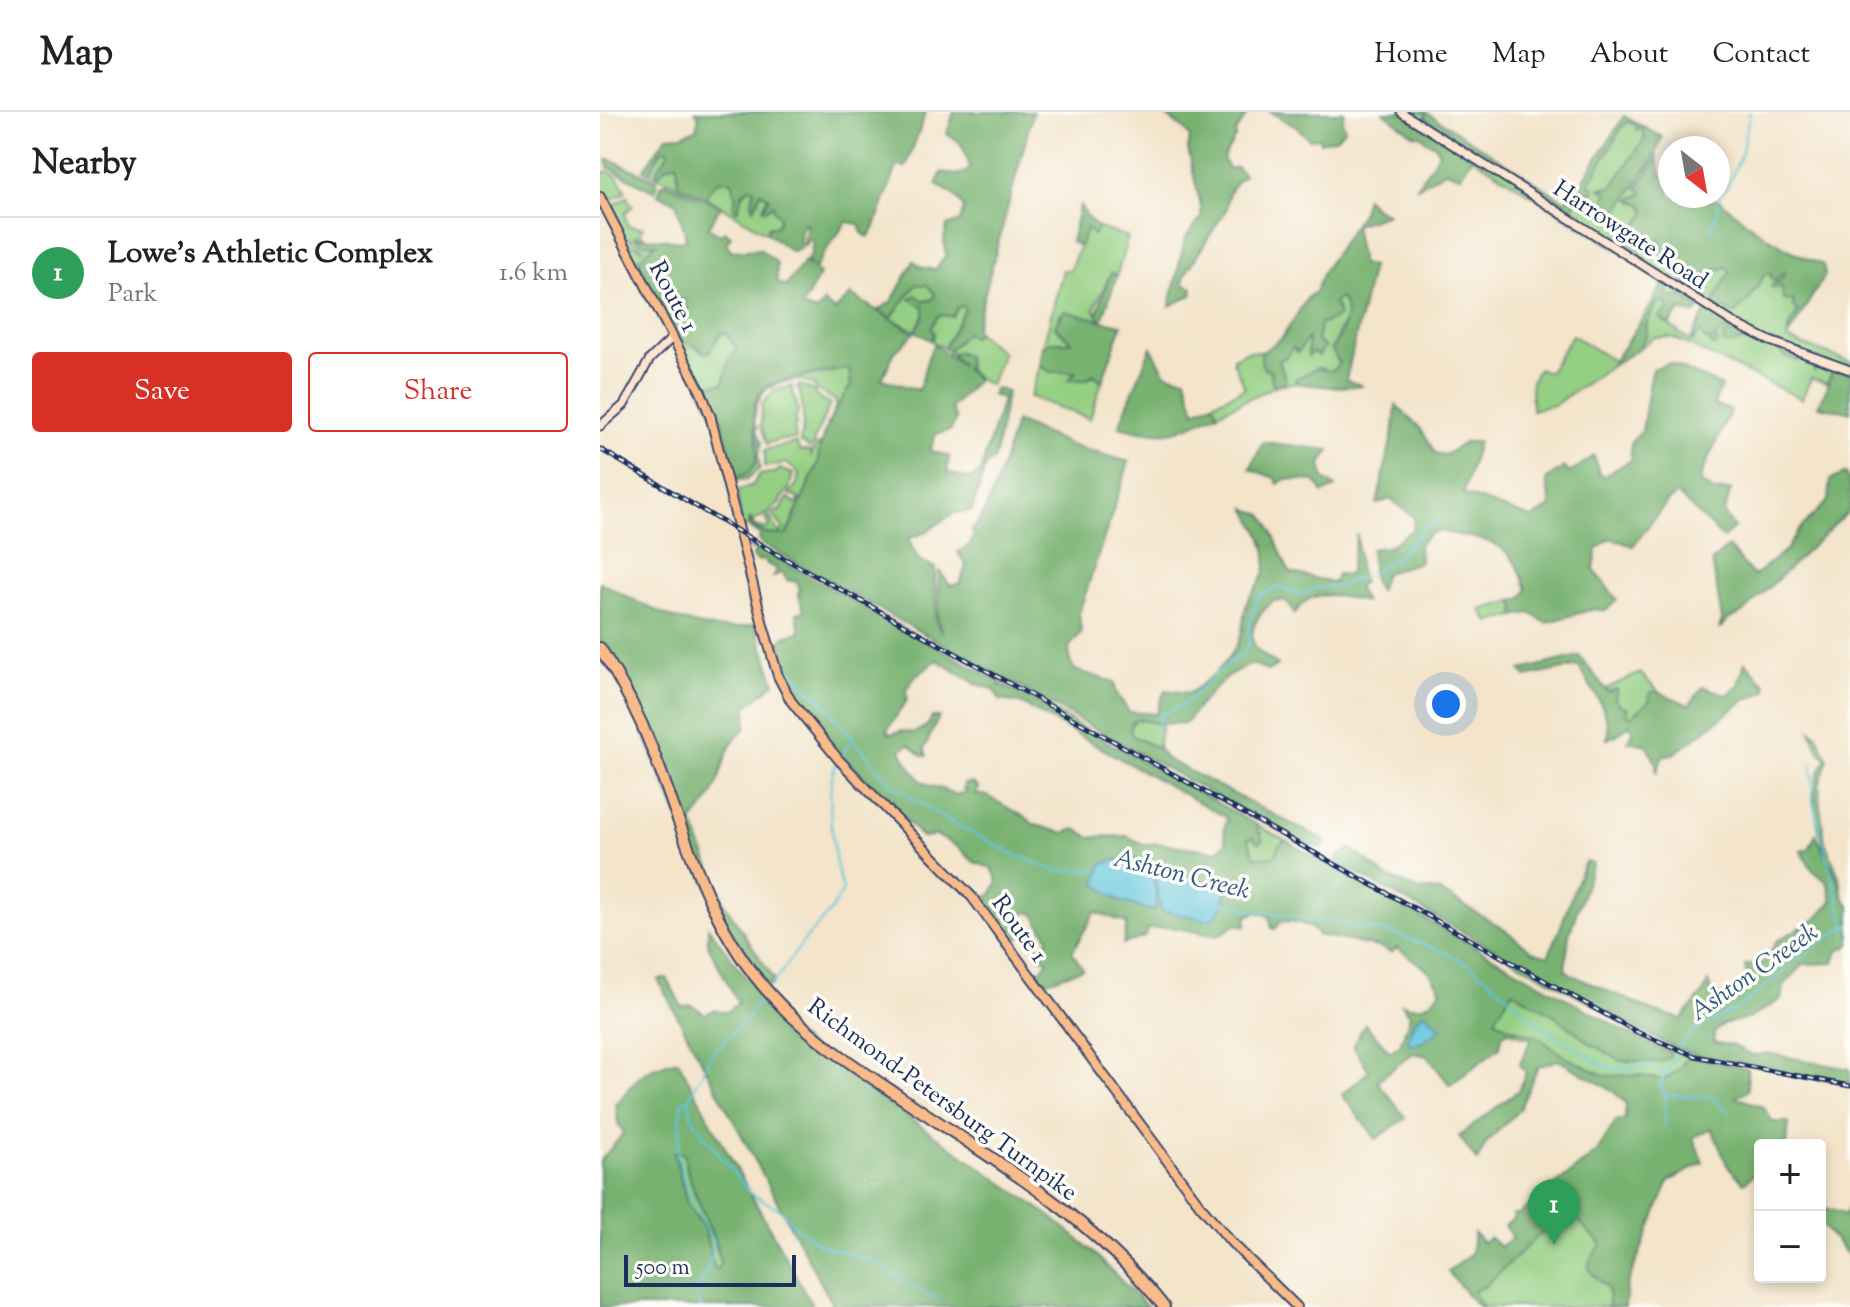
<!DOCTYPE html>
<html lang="en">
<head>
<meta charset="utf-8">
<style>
  body { margin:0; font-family:"Sorts Mill Goudy",serif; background:#f6f6f6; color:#222 }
  .controls { position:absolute; right:24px; bottom:24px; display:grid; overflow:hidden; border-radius:8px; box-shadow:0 4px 12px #0003 }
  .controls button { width:72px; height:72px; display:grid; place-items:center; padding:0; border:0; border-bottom:2px solid #e0e0e0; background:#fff; color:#222; font:40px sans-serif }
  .compass { position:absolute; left:1058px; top:24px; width:72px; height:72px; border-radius:50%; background:#fff; box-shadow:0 4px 12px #0003; rotate:149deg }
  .scale { position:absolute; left:24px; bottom:20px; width:172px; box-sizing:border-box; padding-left:8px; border:4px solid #1b2f5e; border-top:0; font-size:22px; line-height:28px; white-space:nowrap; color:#1b2f5e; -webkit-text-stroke:6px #fdfcf7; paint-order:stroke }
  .you { position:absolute; left:846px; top:592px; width:28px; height:28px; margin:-20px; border:6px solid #fff; border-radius:50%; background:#1a73e8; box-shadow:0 0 0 12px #1a73e833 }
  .badge { display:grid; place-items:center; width:52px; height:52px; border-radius:50%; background:#d93025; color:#fff; font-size:26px; font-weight:700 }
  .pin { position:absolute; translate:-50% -66px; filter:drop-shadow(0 2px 4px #0008) }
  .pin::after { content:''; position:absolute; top:42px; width:28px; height:24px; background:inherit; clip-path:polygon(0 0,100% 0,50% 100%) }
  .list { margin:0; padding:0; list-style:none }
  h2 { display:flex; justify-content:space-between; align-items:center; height:104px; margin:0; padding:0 32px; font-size:34px }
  h2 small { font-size:26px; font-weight:400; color:#767676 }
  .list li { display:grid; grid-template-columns:52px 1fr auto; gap:24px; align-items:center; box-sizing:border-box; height:112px; padding:0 32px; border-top:2px solid #e0e0e0 }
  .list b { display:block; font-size:30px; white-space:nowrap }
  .list p { margin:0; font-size:26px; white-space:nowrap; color:#767676 }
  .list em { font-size:26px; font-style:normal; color:#767676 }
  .actions { display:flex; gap:16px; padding:24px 32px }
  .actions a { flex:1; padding:18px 0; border:2px solid #d93025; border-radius:8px; text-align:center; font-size:28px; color:#d93025 }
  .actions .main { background:#d93025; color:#fff }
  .map { position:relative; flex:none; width:1250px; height:1195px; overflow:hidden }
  header { display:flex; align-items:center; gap:48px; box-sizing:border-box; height:112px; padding:0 40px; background:#fff; border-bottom:2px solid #e0e0e0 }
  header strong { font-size:38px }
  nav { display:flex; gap:44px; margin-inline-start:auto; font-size:28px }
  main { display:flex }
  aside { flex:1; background:#fff }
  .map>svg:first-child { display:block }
</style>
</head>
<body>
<header>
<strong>Map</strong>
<nav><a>Home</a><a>Map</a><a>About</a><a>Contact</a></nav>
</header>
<main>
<aside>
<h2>Nearby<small></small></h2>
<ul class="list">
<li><span class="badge" style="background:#2e9e5b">1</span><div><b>Lowe's Athletic Complex</b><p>Park</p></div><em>1.6 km</em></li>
</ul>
<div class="actions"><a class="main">Save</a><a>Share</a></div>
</aside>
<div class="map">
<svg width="1250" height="1195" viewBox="0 0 1250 1195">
  <rect width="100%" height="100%" fill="#fdfcf7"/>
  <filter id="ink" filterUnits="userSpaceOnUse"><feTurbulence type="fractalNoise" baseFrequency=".0125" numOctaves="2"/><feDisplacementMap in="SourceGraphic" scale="16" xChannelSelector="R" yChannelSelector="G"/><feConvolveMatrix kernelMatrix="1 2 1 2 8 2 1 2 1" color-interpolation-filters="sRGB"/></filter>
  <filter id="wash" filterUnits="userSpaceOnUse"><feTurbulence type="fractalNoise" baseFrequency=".006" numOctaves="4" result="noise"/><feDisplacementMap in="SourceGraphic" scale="32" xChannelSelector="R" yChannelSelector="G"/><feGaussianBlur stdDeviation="1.8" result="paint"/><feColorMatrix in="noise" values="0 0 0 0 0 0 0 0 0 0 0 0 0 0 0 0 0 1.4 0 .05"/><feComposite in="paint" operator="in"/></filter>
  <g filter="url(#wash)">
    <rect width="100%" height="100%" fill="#f3e4ca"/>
    <g fill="#95cf83" stroke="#587f70" stroke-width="2">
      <path d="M 819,0 L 826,0 L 825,6 L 970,97 L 984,80 L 992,81 L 994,75 L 988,72 L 1022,15 L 1027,10 L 1042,14 L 1045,26 L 1012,75 L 1003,75 L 1009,80 L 1010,101 L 1014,105 L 1056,42 L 1057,47 L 1048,58 L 1042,83 L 1033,85 L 1032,89 L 1042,92 L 1046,101 L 1027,131 L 1030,136 L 1034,135 L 1038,140 L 1042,126 L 1047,121 L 1052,131 L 1060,127 L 1065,141 L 1077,147 L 1079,161 L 1089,156 L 1099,160 L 1100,164 L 1127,155 L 1130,160 L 1114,192 L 1149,188 L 1165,162 L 1170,162 L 1173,168 L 1185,159 L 1181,168 L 1175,170 L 1183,178 L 1183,188 L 1194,188 L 1198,199 L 1189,216 L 1187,227 L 1250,250 L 1250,262 L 1180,237 L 1186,245 L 1198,249 L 1203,246 L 1207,250 L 1207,253 L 1214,256 L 1214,261 L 1218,253 L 1232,259 L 1227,271 L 1211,266 L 1202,287 L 1072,225 L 1053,226 L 1038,237 L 1047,222 C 1043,209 1053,202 1058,191 L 1065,190 L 1070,197 L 1060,206 L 1090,229 L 1095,229 L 1095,224 L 1101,221 L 1113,234 L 1118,231 L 1114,226 L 1128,215 L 1129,221 L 1123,225 L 1134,233 L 1138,228 L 1140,230 L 1146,219 L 1102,192 L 1100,196 L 1083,183 L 1073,186 L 1066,183 L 1069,177 L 1065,168 L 814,8 Z"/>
      <path d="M 64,35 L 70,38 L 63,57 L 73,51 L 78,51 L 78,73 L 49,61 L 53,49 L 57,47 Z"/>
      <path d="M 8,59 L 17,64 L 26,80 L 8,89 L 0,77 L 0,62 Z"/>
      <path d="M 123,67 L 132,69 C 136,76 138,86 133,93 L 139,97 L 140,86 L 149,76 L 154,77 L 156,94 L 160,80 L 168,84 L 165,91 L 169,94 L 173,93 L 175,100 L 180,104 L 177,114 L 170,114 L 167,121 L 106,85 L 111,74 Z"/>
      <path d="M 29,84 L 27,86 L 33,94 L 25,101 L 28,114 L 43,116 L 40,121 L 47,126 L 37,124 L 43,131 L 56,132 L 86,190 L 88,196 L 72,207 L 100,239 L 125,220 L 138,239 L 128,253 L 124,271 L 114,272 L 113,288 L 120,300 L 137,366 L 159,332 L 153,309 L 152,295 L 165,275 L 178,269 L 249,257 L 251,273 C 236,295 219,324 218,351 L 186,423 L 166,422 L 151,414 L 142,415 L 137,379 L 153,373 L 159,363 L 178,360 L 179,357 L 193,362 L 189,377 L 180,388 L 181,390 L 169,401 L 153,409 L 153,413 L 166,417 L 170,412 L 165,407 L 169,404 L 180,421 L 184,417 L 172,402 L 182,397 L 188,385 L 196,392 L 198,391 L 199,386 L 189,382 L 197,372 L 199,361 L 186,351 L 165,355 L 165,338 L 196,331 L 200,339 L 209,339 L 211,345 L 212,339 L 221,332 L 228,314 L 226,312 L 229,311 L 236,293 L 235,288 L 217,278 L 214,273 L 201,268 L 177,271 L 172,276 L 169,275 C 158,286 152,299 155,314 L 158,315 L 156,317 L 162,331 L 158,345 L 160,356 L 147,367 L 134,369 L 114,304 L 27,130 L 44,138 L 36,130 L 24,125 L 9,95 Z"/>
      <path d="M 487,115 L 493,123 L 498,116 L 528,125 L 517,163 L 511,161 L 494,197 L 502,209 L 460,202 L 455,215 L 471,230 L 451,230 L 443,234 L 463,158 L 470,158 Z"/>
      <path d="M 316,173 L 327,173 L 336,182 L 332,188 L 316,188 L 324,194 L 324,204 L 315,219 L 291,206 Z"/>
      <path d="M 740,186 L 745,191 L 747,207 L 739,219 L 734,234 L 738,253 L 733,259 L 726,261 L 722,258 L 695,267 L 696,271 L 682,272 L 686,267 L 678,248 L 693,234 L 696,240 L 708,226 L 713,240 L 719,243 L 724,235 L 717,229 L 720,213 L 738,198 L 734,191 Z"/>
      <path d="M 362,194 L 365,197 L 364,203 L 344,236 L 332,229 L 334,224 L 330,216 L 339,203 L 353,204 L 358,195 Z"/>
      <path d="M 366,220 L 376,223 L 378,221 L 403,241 L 390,273 L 378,267 L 348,239 Z"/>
      <path d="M 972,223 L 1014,249 L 1010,255 L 954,293 L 932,298 L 931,270 L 938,257 L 949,260 Z"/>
      <path d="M 648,239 L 662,240 L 661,249 L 670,257 L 673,272 L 678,273 L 618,301 L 613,291 L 645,276 L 633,249 L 633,246 Z"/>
      <path d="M 440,254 L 451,260 L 476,260 L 468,268 L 486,268 L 496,263 L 502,269 L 490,307 L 430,285 Z"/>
      <path d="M 200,273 L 215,279 L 215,283 L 230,292 L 213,330 L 215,333 L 210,336 L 200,330 C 205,313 204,297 199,277 L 197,276 Z"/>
      <path d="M 189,274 L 193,275 L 192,277 L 198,298 L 195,310 L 197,312 L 194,315 L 196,327 L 177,328 L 167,332 L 161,314 L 162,292 L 176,277 L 188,276 Z"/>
      <path d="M 912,489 L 916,494 L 915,504 L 889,510 L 881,498 Z"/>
      <path d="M 1040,561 L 1059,580 L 1052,580 L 1050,588 L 1031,606 L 1005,577 Z"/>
      <path d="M 537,607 L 562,612 L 558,636 L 534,625 L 530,620 L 532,611 Z"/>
      <path d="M 1211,618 L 1217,623 L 1228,647 L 1220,670 L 1219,687 L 1225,730 L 1241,769 L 1244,800 C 1234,762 1196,682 1227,647 L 1219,639 Z"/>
      <path d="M 655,712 L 686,729 L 682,730 L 676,744 L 658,746 L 652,742 L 648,727 L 661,722 Z"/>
      <path d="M 1200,848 L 1127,905 L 1094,934 L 1080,957 L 1063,968 L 1038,963 L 1005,964 L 967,946 L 936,924 L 908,915 L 895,907 L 912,879 L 954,903 L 991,932 L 1021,949 L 1070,945 L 1070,927 Z"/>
      <path d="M 74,1039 L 84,1041 C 88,1079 112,1112 121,1151 L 117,1157 L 114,1156 L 104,1116 L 87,1092 Z"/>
      <path d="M 958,1071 C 986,1108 1026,1146 1009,1195 L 879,1195 L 848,1160 L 871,1142 L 874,1121 L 883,1131 L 890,1126 L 900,1135 L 913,1126 L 905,1114 L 915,1106 L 913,1102 L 919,1102 Z"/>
    </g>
    <g fill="#78b271" stroke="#4a7068" stroke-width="2" fill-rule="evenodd">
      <path d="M 95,0 L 326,0 L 306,55 L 297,54 L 274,117 L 268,125 L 262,121 L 259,112 L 246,110 C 236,127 223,138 216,156 L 206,149 L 211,142 L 213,128 L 210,128 L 203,134 L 207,113 L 206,111 L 201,118 L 199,137 L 191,139 L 167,121 L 168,115 L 177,114 L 180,104 L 175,100 L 173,93 L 166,98 L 163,96 L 169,86 L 161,80 L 154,97 L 152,91 L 154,77 L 149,76 L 143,80 L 137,99 L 133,95 L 136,84 L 132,69 C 118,66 112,72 106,85 L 78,73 L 77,51 L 65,55 L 59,63 L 56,61 C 58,51 70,45 68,36 L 60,39 L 49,61 L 43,58 L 67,24 L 81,23 L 96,17 L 99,4 Z"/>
      <path d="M 354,0 L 433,0 L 375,218 L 378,221 L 372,225 L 366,221 L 348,239 L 345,234 L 365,197 L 362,194 L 358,195 L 353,204 L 339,203 L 331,216 L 334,220 L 332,229 L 315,219 L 324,204 L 324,195 L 310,187 L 316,183 L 324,189 L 332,188 L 335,182 L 327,173 L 316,173 L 291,206 L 278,198 L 292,189 L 314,149 L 321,155 L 335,158 L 346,143 L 344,127 L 347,114 L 360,109 L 364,95 L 352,81 L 336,73 L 342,60 L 356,63 L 367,60 L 370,55 C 364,39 364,29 347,22 Z"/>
      <path d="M 561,0 L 649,0 L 635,21 L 636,24 L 623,46 L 628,57 L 637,55 L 644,63 C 633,72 626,81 627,96 L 585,163 L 583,172 L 593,176 L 592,183 L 570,194 L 585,127 L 601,106 L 601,95 L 588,37 L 590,26 L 586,19 Z"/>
      <path d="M 670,0 L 744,0 L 742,10 L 745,16 L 736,26 L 720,30 L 719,26 L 709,27 L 698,16 Z"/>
      <path d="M 783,0 L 819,0 L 814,7 L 873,45 L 860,64 L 845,59 L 816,76 L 839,41 L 835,33 L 826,29 L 822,24 L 813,22 Z"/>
      <path d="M 826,0 L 965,89 L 971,81 L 974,83 L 1024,4 L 1062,25 L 1056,42 L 1014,105 L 1001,95 L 1008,80 L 999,77 L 1012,75 L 1045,26 L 1042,15 L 1038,19 L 1036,17 L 1037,13 L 1027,10 L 1022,15 L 989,72 L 994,75 L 994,79 L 979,84 L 970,98 L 825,6 Z"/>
      <path d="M 9,47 L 57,68 L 55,80 L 8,55 L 7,48 Z"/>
      <path d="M 1057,47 L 1062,64 L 1070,63 L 1070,84 L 1098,84 L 1104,89 L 1119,87 C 1148,115 1185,138 1223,153 L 1225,163 L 1189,223 L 1189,216 L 1198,199 L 1193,194 L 1194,189 L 1183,188 L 1182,175 L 1173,176 L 1171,174 L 1181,168 L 1185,159 L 1173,169 L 1170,162 L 1165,162 L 1149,188 L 1134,202 L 1120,195 L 1113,195 C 1118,181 1122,172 1130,160 L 1127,155 C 1122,155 1107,161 1102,165 L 1104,167 L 1100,178 L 1103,184 L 1100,186 L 1082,174 L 1089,168 L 1098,171 L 1102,165 L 1099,160 L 1087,156 L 1073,162 L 1078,149 C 1068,144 1061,140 1060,127 L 1054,132 L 1045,122 L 1042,126 L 1042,139 L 1038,140 L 1027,133 L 1031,122 L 1046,101 L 1042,92 L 1030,87 L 1042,82 L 1042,79 L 1037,76 Z"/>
      <path d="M 66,71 L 121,94 L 108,116 L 120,123 L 124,119 L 131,124 L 126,132 L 132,139 L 160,137 L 177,151 L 177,170 L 186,174 L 204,150 L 220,162 L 202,195 L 216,200 L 224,190 L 234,199 L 251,183 L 314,221 L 294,241 L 282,267 L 318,278 C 326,260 324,250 334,232 L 363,255 L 351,242 L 357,240 L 366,243 L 368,253 L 365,257 L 377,268 L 351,296 L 356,307 L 351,318 L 336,322 L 330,339 L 349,344 L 347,360 L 370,367 L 380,361 L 403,286 L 392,283 L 395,276 L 407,280 L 395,344 L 392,350 L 386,353 L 372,399 L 354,401 L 326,420 L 308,427 L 318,447 L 335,456 L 336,510 L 342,521 L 338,509 L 339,459 L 351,474 L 360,471 L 366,454 L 358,440 C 368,435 377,430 372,418 C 392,397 406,338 416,309 L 473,334 L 529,350 L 479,501 L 481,521 L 469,535 L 470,550 L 475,558 L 514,570 L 516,580 L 529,600 L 556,602 L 565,578 L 590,581 C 608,569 628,551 638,531 C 645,518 642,501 648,488 C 652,481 658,474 662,467 C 674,442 659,418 646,396 L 663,403 L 669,412 L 689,460 L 734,471 L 737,462 L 749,463 L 757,422 L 759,457 L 763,470 L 757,475 L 765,490 C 741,483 708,475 695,502 L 686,489 L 673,489 C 661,500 645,519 656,536 C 660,542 672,548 678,553 L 667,559 C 663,557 660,554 655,553 C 631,552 599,593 586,611 L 562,612 L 537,607 L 532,611 L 530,619 L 534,625 L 558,636 L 566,647 L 725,729 L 722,736 L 699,730 L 162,432 L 159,428 L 160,422 L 150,417 L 148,408 L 151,407 L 151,414 L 166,422 L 187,423 L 218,351 C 219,324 235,295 251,274 L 249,257 C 236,258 172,268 165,275 C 135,301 181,353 137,366 L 135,364 L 120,300 L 105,277 L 109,273 L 124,271 L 129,247 L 137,238 L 126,220 L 121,221 L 109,240 L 105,241 L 98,234 L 83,231 L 71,210 L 87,197 L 86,190 L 82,187 L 63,196 L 41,154 L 39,146 L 56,132 L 43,131 L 35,125 L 83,129 L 86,125 L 76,90 L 58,82 L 62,72 Z"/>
      <path d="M 766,85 L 774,95 L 788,102 L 754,113 L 761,152 L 772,154 L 746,268 L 763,274 L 730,275 L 696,271 L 695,267 L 717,256 C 726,257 734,264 739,250 L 731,237 C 741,225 753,199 740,186 L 734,191 L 739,204 L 720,213 L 717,229 L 724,235 L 719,244 L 713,240 L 708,244 L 708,226 L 698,240 L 693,235 L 686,245 L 678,249 L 686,267 L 682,272 L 673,273 L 670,258 L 664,257 L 661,249 L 662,240 L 682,226 L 708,185 L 715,180 L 723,160 L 762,100 Z"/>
      <path d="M 480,93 L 487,105 L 498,116 L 493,123 L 487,116 L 480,134 L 471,130 Z"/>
      <path d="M 511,161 L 517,163 L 502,209 L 522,213 L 502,269 L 493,262 L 486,268 L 468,268 L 476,260 L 451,260 L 440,254 L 443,234 L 451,230 L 471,230 L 455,214 L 464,199 L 500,208 L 497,201 Z"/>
      <path d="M 1065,168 L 1069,174 L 1066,183 L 1073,186 L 1082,183 L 1100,196 L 1094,202 L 1081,198 L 1069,213 L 1059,205 L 1069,197 L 1065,190 L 1058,191 C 1053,202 1043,209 1047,222 L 1038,237 L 1010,255 L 1049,197 Z"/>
      <path d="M 1108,195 L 1147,218 L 1141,230 L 1138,229 L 1134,233 L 1123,231 L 1123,225 L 1129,221 L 1128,215 L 1114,226 L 1118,231 L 1116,234 L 1113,234 L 1110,228 L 1105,228 L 1101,221 L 1096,224 L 1093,230 L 1090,229 Z"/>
      <path d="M 1167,228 L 1229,250 L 1233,256 L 1250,262 L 1250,300 L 1218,294 C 1225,283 1228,271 1233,258 L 1216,251 L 1214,256 L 1206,253 L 1207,250 L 1203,247 L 1198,249 L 1186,245 Z"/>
      <path d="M 551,235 L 566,262 L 586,266 L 595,299 L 613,291 L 618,301 C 575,321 565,327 519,314 Z"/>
      <path d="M 1070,251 L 1121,274 L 1114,293 L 1131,298 L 1103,358 L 1100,370 L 1114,379 L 1131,378 L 1124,401 L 1134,416 L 1123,426 L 1077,382 L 1067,390 L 1033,434 L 1010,426 L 997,437 L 994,458 L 1017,488 L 1006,499 L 993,497 L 946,511 L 930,501 L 915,504 L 916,495 L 912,489 L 922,486 L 927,478 C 911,425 888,430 840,419 L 831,421 L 819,432 L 820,450 L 785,461 L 779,479 L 773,468 L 771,437 L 788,435 L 813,417 L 814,405 L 790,387 L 777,392 L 794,315 L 796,293 L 821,317 L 835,341 L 845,343 L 866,330 L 878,330 L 863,382 L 932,406 L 951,394 L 946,368 L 964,355 L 970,361 L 994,344 L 999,362 L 1004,364 L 1031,348 L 1031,329 L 1042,319 L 1052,257 Z"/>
      <path d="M 663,330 L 730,338 L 721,352 L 724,367 L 736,375 L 723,381 L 715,369 L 685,367 L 678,372 L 675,366 L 650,357 Z"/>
      <path d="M 1246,361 L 1250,375 L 1250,398 L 1142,501 L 1129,507 L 1119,517 L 1122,507 L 1112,449 L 1128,435 L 1154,464 L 1187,437 L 1199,418 L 1228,389 L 1230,368 Z"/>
      <path d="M 152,432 L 405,573 L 398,574 L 415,578 L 655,712 L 663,728 L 658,731 L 653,725 L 648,727 L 655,745 L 675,744 L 678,734 L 686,729 L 1030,922 L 1070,940 L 1070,945 L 1061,950 L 1021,949 L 991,932 L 954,903 L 912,879 L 895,907 L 908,915 L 936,924 L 967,946 L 1005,964 L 1038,963 L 1063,968 L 1080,957 L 1088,943 L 1147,957 L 1148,978 L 1136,985 L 1163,995 L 1173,1010 L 1189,1010 L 1187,1033 L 1160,1033 L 1160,1057 L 1144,1071 L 1127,1053 L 1112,1017 L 1093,1025 L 1103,1051 L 1069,1069 L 1027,1173 L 1025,1195 L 1009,1195 L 1008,1177 C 990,1158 979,1156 1001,1134 L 1000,1130 L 988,1120 L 972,1100 L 937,1125 L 884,1175 L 874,1178 L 877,1187 L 884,1195 L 879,1195 L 848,1160 L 871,1142 L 874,1121 L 883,1131 L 890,1126 L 900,1135 L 913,1126 L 905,1114 L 915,1106 L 913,1102 L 919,1102 L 997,1040 L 1016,1009 L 1025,1007 L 1026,991 L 1013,979 L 958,948 L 938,955 L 919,998 L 886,1031 L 877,1049 L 859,1024 L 919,978 L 926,961 L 920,952 L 931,927 L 907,919 L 902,924 L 900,935 L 850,973 L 827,944 L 813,941 L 777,969 L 806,1006 L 776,1027 L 742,983 L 769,959 L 753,934 L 765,912 L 790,940 L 800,933 L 810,903 L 802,892 C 821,898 830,894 841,878 L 828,858 L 797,836 L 791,841 L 783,836 L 718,823 C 708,811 697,809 682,809 L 675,817 L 672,816 L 669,804 L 657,800 L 647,804 L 646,814 L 637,812 L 618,824 L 571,815 L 548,817 L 545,825 L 523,832 L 527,811 L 495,800 L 472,840 L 483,857 L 448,869 L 438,864 L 436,859 L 442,857 L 448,848 L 439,845 L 436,837 L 449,827 L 434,802 L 428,800 L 418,806 L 413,815 L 420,814 L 422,822 L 416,830 L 411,828 L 383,791 L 383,787 L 391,783 L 398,769 L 392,756 L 374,750 L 358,735 L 336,723 L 323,726 L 239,640 L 196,584 L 183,557 L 173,525 L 179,531 L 185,524 L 200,520 L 197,501 L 204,499 L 198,481 L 200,478 L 197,470 L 187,468 L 182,460 L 173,465 L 177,457 L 167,452 L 165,448 L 157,449 L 153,445 L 155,439 L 153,435 L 151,437 ZM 337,548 L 376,572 L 394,577 L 400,588 L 420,591 L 627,706 L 624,718 L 626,731 L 618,739 L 556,731 L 545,733 L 527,724 L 490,725 L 476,717 L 463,721 L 433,712 L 428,707 L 387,684 L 376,682 L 378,676 L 373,671 L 364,672 L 363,677 L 367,680 L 354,683 C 342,674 330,676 323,670 C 317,665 303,645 301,638 L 309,632 L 322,644 L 327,644 L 324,637 L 339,605 L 332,605 L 328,613 L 314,621 L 301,619 L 289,622 L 287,618 L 307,588 L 306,578 L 315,565 Z"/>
      <path d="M 0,470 C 44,494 104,529 155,512 L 175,571 L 147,594 L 146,616 C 125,632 126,649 117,672 C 111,687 102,699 92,710 L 125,793 L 174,867 L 169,874 L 144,841 L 113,788 L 15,553 L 0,530 Z"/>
      <path d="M 979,544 L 1008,580 L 1017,577 L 1015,587 L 1020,593 L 1028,596 L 1026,601 L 1031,605 L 1050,588 L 1049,584 L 1052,580 L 1059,580 L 1089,593 L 1103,575 L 1128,583 L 1138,573 L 1145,550 L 1166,573 L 1166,579 L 1145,588 L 1075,641 L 1063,644 L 1056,662 L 1056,651 L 1047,633 L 1028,629 L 1034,619 L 1029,613 L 1017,623 L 1007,627 C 1013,603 990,574 978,554 L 926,565 L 921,558 Z"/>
      <path d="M 1216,722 C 1222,739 1234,755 1239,771 C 1242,782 1242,785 1250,794 L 1250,833 L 1238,839 L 1234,851 L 1204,852 L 1184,873 L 1181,887 L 1150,906 L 1123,912 L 1114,921 L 1114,930 C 1120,932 1128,932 1134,934 C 1151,940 1145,947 1167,941 L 1250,957 L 1250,972 L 1100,944 L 1062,930 L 736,750 L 738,745 L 751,736 L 787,765 L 818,777 L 839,779 L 904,817 L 932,839 L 948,844 C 964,814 970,781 985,750 L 993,751 L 969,823 L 965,857 L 972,863 L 1053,899 L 1082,907 L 1104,880 L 1108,870 L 1112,880 L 1120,884 L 1138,877 L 1147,864 L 1145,853 L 1157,853 L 1167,848 L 1176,829 L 1215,808 L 1232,790 L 1228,771 L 1212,757 L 1201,739 L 1209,737 Z"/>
      <path d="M 108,815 L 181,911 L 225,947 L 450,1104 L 491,1138 L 547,1195 L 234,1195 L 58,868 L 67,866 L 82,895 L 92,893 L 105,902 L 114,898 L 127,900 L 138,891 L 108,833 Z"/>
      <path d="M 78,948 C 121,1031 168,1112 213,1195 L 0,1195 L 0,1049 L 24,1021 L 18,1012 L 16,993 C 38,964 42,957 78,948 ZM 74,1040 L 84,1041 C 89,1080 113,1112 121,1151 L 117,1157 L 114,1155 L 104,1116 L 87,1092 Z"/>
      <path d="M 1220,1094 L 1245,1103 L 1250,1094 L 1250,1145 L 1220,1111 Z"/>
    </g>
    <g fill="#60c5dd" stroke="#3e7a9e" stroke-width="2">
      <path d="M 540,747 C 553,755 560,787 554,799 L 520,789 L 496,772 L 502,752 L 515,748 Z"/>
      <path d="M 571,757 L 590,766 L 625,773 C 627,787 622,801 609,808 L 561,799 L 555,766 L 560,760 Z"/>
      <path d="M 825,901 L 841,916 L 822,930 L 811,933 L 808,928 C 811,916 813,906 825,901 Z"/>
    </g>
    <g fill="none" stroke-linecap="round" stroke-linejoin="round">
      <g stroke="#60c5dd" stroke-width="2">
        <path d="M 1111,117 L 1118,99 L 1119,85 L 1127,75 L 1141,43 L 1150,0"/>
        <path d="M 771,461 L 798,445 L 826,414 L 840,408"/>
        <path d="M 178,547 C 194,557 202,574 218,584 L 290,671 L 342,705 L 415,743 L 456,759 L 497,758"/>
        <path d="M 557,618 L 560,602 C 593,593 594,580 618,560 C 628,550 640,545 649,535 L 649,511 L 660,483 L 679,475 L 701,483 L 715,476 L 739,474 L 764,464"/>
        <path d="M 242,643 L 253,625"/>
        <path d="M 1212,651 L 1213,690 L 1245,814"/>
        <path d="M 623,790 L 636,795 L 792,821 C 818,830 849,840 872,855 C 907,879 935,914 973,935 C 985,942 1004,956 1017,957 C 1032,958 1052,950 1064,961"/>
        <path d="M 171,875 L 203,830 L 232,797 L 243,778 C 234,753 223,675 237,650"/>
        <path d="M 1078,937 C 1092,913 1117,909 1139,895 C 1176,869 1208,833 1250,813"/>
        <path d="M 99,967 L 111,942 L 142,912 L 164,883"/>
        <path d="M 97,970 L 89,987 L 82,990 L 78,1040 L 80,1055 L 88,1081 L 113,1130 L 112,1145 L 96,1183 L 101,1195"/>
        <path d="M 1068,983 L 1111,985 L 1129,1001"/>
        <path d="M 89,987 L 91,1002 L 98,1016 L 151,1082 L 181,1098 L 194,1113 L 218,1132 L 275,1150 L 325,1182 L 338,1186"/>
        <path d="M 1065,1013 L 1066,983 L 1059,975 L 1077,940"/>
      </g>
    </g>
  </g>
  <g filter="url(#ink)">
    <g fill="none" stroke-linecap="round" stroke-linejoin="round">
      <defs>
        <g id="secondary">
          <path d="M 801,0 L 1134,211 L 1170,229 L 1250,258"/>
          <path d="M 0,314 L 24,293 L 50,247 L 73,225"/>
        </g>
        <g id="primary">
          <path d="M 0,85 L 101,280 L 111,306"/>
          <path d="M 110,303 L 163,513 L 178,564 L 191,589 L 239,648 L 372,785 L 600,1093 L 631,1130 L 697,1195"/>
        </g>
        <path id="motorway" d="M 0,536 C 21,568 39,603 53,639 C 86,724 107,813 171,883 C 208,924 253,953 299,984 C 392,1047 493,1105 564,1195"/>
      </defs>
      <use href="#secondary" stroke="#3b4a6e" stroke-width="11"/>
      <use href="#primary" stroke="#3b4a6e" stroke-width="12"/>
      <use href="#motorway" stroke="#3b4a6e" stroke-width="14"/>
      <use href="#secondary" stroke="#fde4d1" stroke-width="7"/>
      <use href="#primary" stroke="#fabb8b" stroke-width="8"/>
      <use href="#motorway" stroke="#fabb8b" stroke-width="10"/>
      <defs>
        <path id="rail" d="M 0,337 L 173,440 L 1037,920 L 1095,944 L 1250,974"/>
      </defs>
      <use href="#rail" stroke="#1b2f5e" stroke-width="5"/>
      <use href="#rail" stroke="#fdfcf7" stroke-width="2" stroke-dasharray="6" stroke-linecap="butt"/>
    </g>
  </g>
  <g text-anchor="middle" stroke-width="7" stroke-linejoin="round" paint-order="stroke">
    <g font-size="24" fill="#1b2f5e" stroke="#fdfcf7">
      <text transform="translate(1031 122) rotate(33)" y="8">Harrowgate Road</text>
      <text transform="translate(74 184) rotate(62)" y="8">Route 1</text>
      <text transform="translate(420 816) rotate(54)" y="8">Route 1</text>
      <text transform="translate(343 987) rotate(36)" y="8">Richmond-Petersburg Turnpike</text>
    </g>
    <g font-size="26" font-style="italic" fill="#305c84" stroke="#fdfcf7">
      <text transform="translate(582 761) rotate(14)" y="9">Ashton Creek</text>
      <text transform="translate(1153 859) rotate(-35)" y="9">Ashton Creeek</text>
    </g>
  </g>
</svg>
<div class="controls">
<button>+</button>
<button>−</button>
</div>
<svg class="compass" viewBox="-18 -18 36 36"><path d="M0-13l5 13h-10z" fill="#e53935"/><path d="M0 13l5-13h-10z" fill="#767676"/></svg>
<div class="scale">500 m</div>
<div class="you"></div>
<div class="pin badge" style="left:954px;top:1133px;background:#2e9e5b">1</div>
</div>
</main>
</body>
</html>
